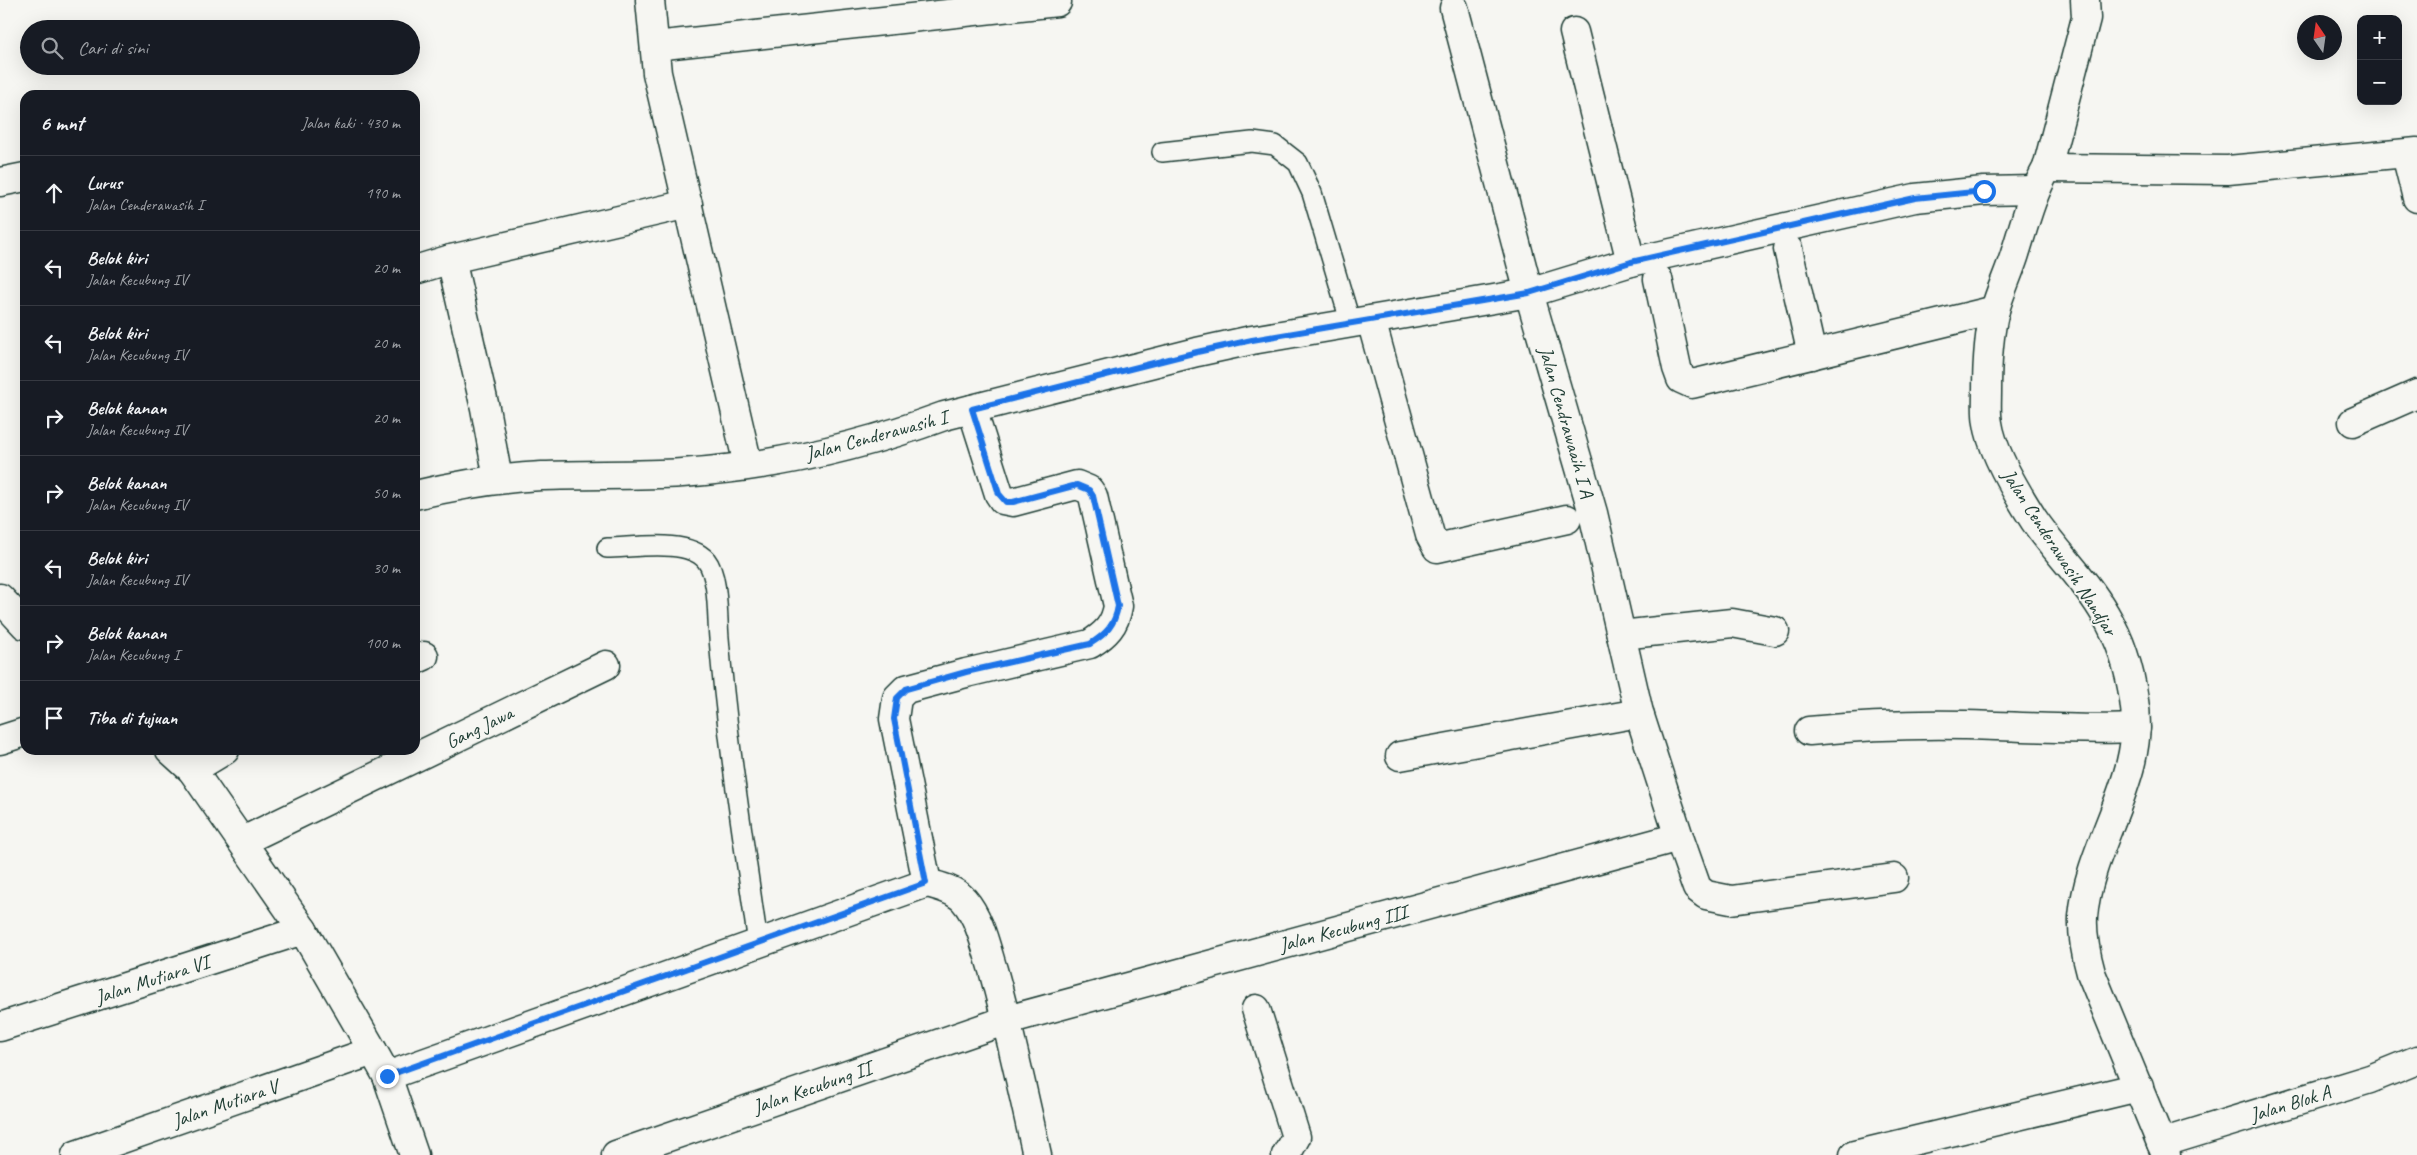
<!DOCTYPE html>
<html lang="id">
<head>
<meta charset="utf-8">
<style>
  body { margin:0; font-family:Caveat,sans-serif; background:#242831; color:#f1f3f6 }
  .controls { position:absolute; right:15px; top:15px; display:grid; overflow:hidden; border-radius:10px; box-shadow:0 5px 20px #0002 }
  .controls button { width:45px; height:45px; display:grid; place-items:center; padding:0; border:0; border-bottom:1px solid #363941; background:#171b24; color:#f1f3f6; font:25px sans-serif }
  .compass { position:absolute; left:2297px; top:15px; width:45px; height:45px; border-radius:50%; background:#171b24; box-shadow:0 5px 20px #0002; rotate:347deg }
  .stop { position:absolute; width:15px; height:15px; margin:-11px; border:4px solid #1a73e8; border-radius:50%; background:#fff }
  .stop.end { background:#1a73e8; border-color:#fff; box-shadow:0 1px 5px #0008 }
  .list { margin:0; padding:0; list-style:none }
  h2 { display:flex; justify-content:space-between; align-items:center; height:65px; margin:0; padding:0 20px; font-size:21px }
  h2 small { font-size:16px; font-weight:400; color:#9ea1a6 }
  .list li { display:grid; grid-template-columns:32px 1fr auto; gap:15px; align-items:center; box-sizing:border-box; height:75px; padding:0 20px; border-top:1px solid #363941 }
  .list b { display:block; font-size:19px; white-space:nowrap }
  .list p { margin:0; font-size:16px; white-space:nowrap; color:#9ea1a6 }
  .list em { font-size:16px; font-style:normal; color:#9ea1a6 }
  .icon { flex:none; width:28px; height:28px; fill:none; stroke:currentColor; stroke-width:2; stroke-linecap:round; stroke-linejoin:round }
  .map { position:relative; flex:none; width:2417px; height:1155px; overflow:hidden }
  .search { position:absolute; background:#171b24; box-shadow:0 5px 20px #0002; left:20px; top:20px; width:400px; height:55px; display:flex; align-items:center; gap:12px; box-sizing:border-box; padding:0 18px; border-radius:28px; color:#9ea1a6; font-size:19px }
  .panel { position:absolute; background:#171b24; box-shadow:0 5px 20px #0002; left:20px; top:90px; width:400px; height:665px; border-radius:15px }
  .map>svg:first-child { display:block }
</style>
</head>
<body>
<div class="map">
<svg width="2417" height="1155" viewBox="0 0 2417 1155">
  <rect width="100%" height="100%" fill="#f6f6f2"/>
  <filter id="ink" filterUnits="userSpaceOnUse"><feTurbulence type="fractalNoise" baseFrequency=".02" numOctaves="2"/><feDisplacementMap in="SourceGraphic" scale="10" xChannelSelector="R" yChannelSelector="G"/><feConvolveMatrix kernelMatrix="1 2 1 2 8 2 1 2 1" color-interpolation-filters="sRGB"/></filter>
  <g filter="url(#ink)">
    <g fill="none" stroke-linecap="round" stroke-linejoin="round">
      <defs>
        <g id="lane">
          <path d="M 1162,152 L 1252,142 L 1275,145 L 1298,163 L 1312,193 L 1351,324"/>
          <path d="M 607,548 C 633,548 687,538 706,560 C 719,576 717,617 719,638 C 727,740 744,842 758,944"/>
        </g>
        <g id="street">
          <path d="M 650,0 L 657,73 L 748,465"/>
          <path d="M 2085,0 L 2086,18 L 2047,168 C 2031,196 2024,226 2014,257 C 2008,275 2000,292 1995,310 C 1988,337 1987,365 1987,392 C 1987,402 1986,413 1988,423 C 1992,452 2018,495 2034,520 C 2056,552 2086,580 2105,614 C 2120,639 2130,671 2134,700 C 2147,777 2089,842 2083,917 C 2082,936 2086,955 2091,973 L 2166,1155"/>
          <path d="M 1454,8 L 1529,293 L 1593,513 L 1639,713 L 1679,837 L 1697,888 L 1706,895 L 1731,900 L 1894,878"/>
          <path d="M 1574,32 L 1631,262"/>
          <path d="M 655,46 L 1057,2"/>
          <path d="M 2406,154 L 2417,198"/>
          <path d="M 2047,168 L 2228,170 L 2417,152"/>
          <path d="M 0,182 L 25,177"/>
          <path d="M 1788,249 L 1812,355"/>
          <path d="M 451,259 L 485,408 L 498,479"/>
          <path d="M 415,270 L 451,259 L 688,204"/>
          <path d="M 1658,279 L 1677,368 L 1681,379 L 1692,384 L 1995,310"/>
          <path d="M 1371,320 L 1430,535 L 1437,548 L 1567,519"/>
          <path d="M 2353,422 L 2417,394"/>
          <path d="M 415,495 C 457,485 499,478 542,476 C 589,474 635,476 682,473 C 771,467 860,447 944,416 L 1197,352 L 1252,340 L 1529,293 L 1631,262 L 1915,198 L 1984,191 L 2035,190"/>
          <path d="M 0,598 L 25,625"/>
          <path d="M 1621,635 L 1732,623 L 1775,631"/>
          <path d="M 415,660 L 424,656"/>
          <path d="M 1809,731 C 1861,726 1913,724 1965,725 C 2022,726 2079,731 2136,728"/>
          <path d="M 0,740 L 25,732"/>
          <path d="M 170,750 L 192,770 L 303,930 L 373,1051 L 387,1076 L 414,1155"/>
          <path d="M 1400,756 L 1639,713"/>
          <path d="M 192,770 L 225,750"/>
          <path d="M 243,841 L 606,665"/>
          <path d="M 927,883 L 894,719 L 897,698 L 906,689 L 966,673 L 1090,644 C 1106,634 1115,625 1118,606 L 1093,496 L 1089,490 L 1077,485 L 1013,502 L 1003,500 L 999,494 L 972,409"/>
          <path d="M 1256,1009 L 1296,1137 L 1286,1155"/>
          <path d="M 0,1027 L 303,930"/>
          <path d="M 387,1076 L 927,883 C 939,886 955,890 964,900 C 980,918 986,948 993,970 C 1010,1031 1023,1093 1037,1155"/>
          <path d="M 2161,1143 L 2370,1079 L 2417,1060"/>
          <path d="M 76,1155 L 373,1051"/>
          <path d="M 616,1155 L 1007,1020 L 1679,837"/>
          <path d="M 1854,1155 L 2139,1087"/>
        </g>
      </defs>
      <use href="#lane" stroke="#1f3d34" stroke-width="22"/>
      <use href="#street" stroke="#1f3d34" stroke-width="31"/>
      <use href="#lane" stroke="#f6f6f2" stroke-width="19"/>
      <use href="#street" stroke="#f6f6f2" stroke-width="28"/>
    </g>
  </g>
  <g fill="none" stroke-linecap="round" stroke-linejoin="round" filter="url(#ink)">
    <path stroke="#1a73e8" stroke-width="6" d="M 387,1076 L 926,883 L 894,719 L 897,698 L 906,689 L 966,672 L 1090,644 C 1106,634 1115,625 1118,606 L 1093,496 L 1089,490 L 1077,485 L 1013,502 L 1006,502 L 999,494 L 972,409 L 1197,352 L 1252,340 L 1529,293 L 1631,262 L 1852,212 L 1915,198 L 1984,191"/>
  </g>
  <g text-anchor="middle" stroke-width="4" stroke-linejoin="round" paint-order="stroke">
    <g font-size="20" fill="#1f3d34" stroke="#f6f6f2">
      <text transform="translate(1567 422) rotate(74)" y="7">Jalan Cendrawaaih I A</text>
      <text transform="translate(876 435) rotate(-15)" y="7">Jalan Cenderawasih I</text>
      <text transform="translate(2060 552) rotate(57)" y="7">Jalan Cenderawasih Nandjar</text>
      <text transform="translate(479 727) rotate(-26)" y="7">Gang Jawa</text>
      <text transform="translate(1343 928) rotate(-15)" y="7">Jalan Kecubung III</text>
      <text transform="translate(152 979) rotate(-18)" y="7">Jalan Mutiara VI</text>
      <text transform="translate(812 1087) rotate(-19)" y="7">Jalan Kecubung II</text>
      <text transform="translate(225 1103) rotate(-19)" y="7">Jalan Mutiara V</text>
      <text transform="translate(2290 1103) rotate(-17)" y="7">Jalan Blok A</text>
    </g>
  </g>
</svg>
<div class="controls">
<button>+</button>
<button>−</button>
</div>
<svg class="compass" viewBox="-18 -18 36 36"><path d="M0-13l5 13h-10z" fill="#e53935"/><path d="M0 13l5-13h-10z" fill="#9ea1a6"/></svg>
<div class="stop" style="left:1984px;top:191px"></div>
<div class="stop end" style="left:387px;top:1076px"></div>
<div class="search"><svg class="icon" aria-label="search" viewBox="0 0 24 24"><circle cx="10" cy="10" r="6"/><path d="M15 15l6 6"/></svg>Cari di sini</div>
<section class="panel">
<h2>6 mnt<small>Jalan kaki · 430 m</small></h2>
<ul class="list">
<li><svg class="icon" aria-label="ahead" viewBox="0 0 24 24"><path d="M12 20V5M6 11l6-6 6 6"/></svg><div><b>Lurus</b><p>Jalan Cenderawasih I</p></div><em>190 m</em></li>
<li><svg class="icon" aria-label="left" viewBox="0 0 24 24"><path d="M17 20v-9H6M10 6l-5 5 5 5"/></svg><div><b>Belok kiri</b><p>Jalan Kecubung IV</p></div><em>20 m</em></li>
<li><svg class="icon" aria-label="left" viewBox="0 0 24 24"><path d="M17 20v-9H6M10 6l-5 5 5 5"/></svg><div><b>Belok kiri</b><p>Jalan Kecubung IV</p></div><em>20 m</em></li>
<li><svg class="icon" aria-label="right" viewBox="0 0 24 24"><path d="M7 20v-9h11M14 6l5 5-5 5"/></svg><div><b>Belok kanan</b><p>Jalan Kecubung IV</p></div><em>20 m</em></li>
<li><svg class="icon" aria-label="right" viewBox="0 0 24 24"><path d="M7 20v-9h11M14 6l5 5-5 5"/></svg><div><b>Belok kanan</b><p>Jalan Kecubung IV</p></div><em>50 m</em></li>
<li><svg class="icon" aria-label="left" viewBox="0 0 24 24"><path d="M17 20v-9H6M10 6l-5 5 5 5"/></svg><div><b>Belok kiri</b><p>Jalan Kecubung IV</p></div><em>30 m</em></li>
<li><svg class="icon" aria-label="right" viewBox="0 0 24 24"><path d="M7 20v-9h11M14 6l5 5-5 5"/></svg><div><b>Belok kanan</b><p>Jalan Kecubung I</p></div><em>100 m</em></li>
<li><svg class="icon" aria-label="arrive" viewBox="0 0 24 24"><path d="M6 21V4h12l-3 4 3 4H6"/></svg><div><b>Tiba di tujuan</b></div></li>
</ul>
</section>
</div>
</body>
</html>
